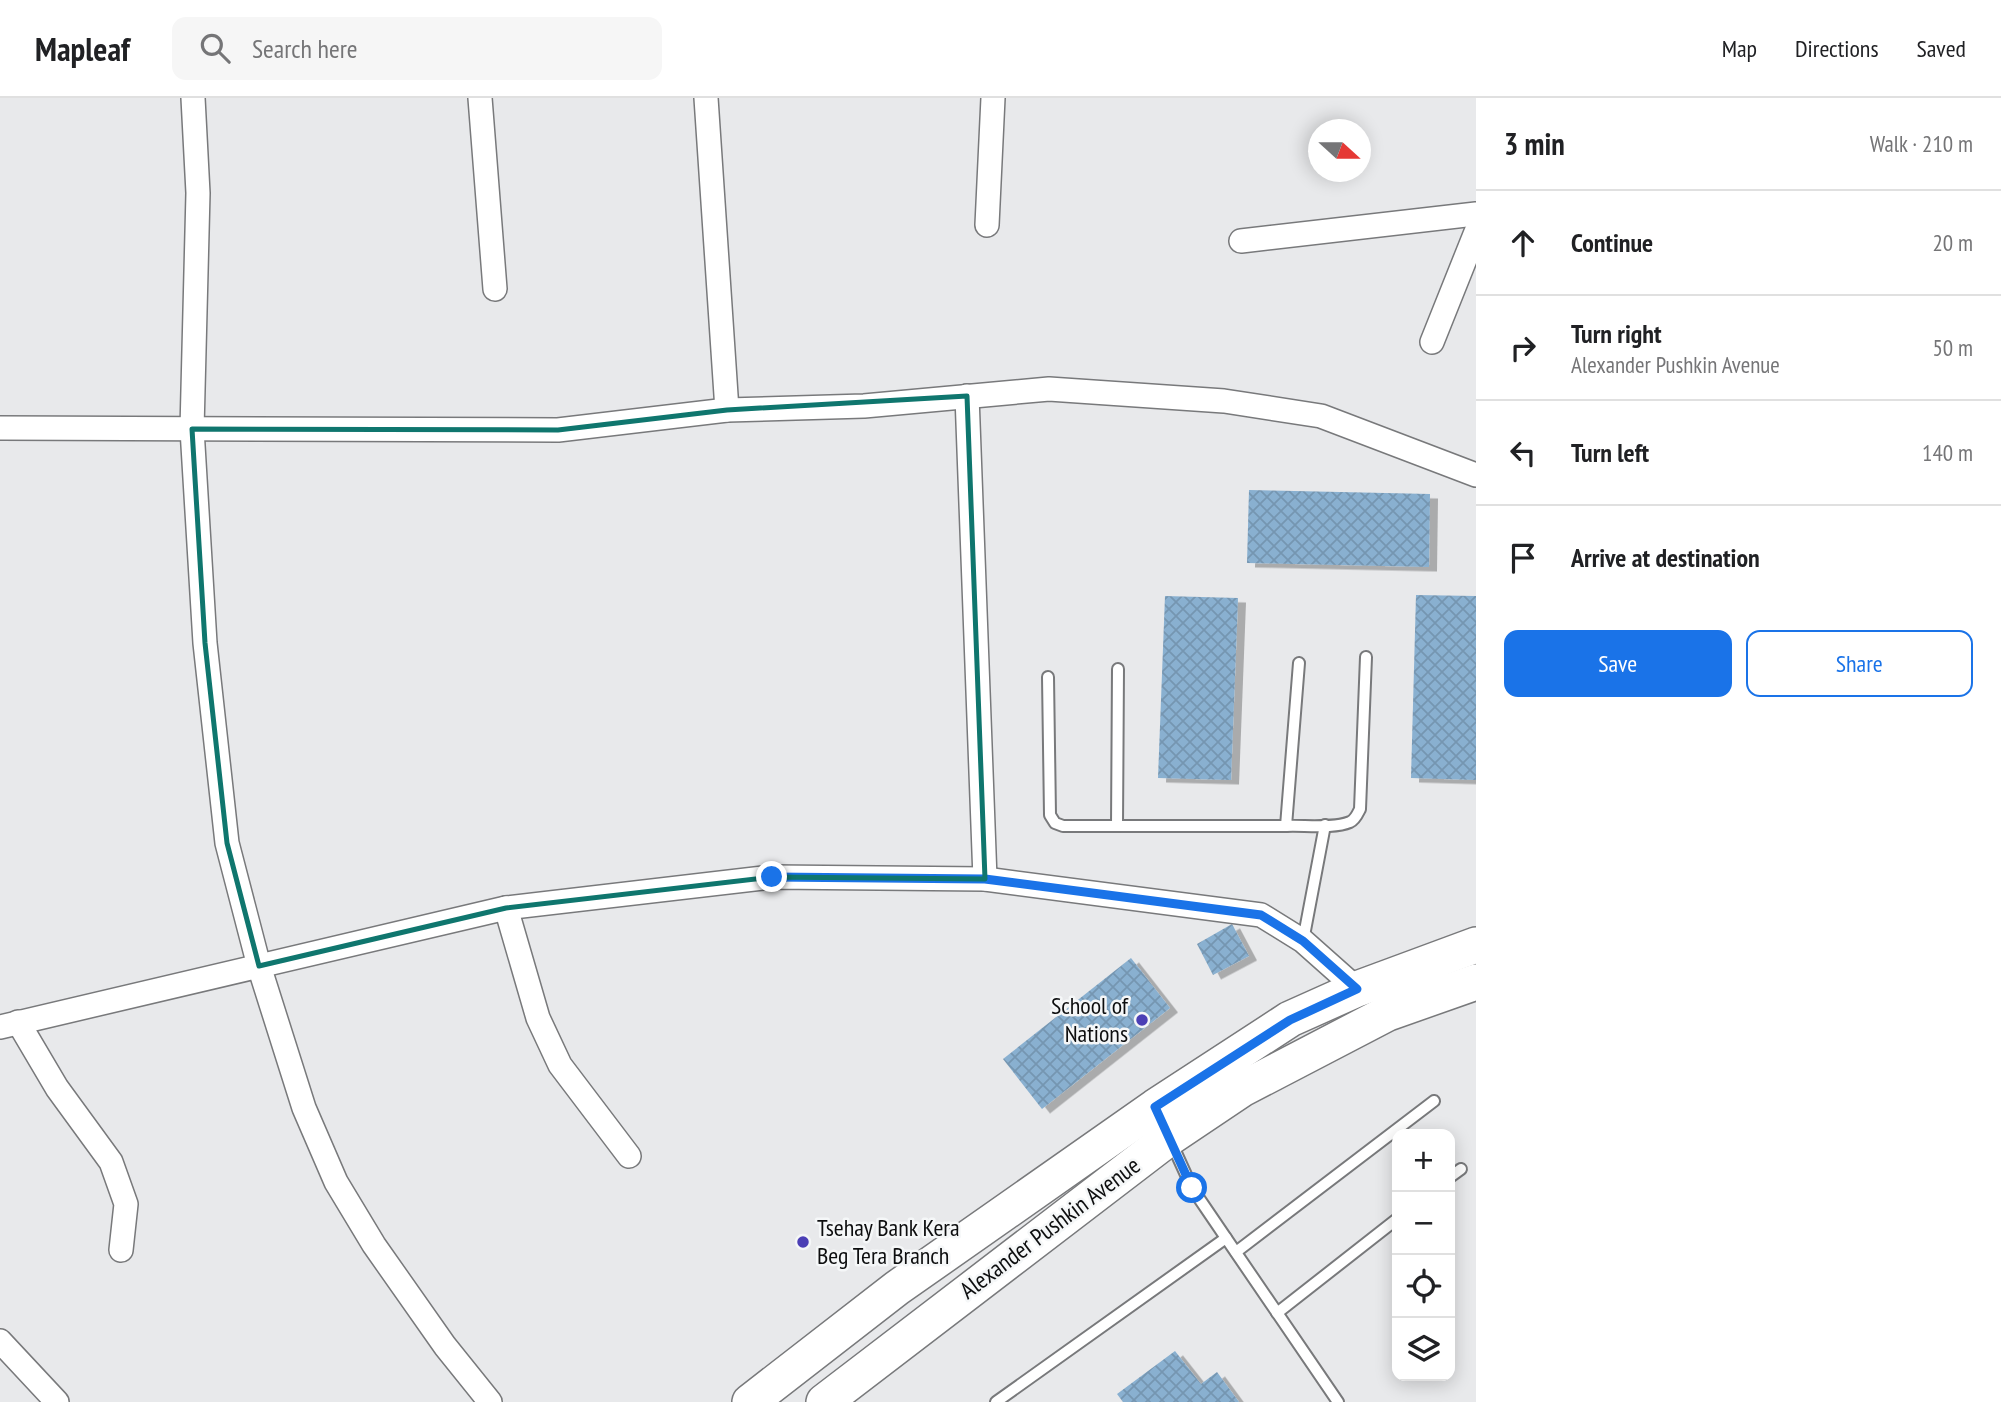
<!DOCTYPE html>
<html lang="en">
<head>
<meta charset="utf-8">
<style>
  body { margin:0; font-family:"PT Sans Narrow",sans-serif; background:#f6f6f6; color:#202124 }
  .controls { position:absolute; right:21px; bottom:21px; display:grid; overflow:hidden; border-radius:14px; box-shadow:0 4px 18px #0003 }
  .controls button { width:63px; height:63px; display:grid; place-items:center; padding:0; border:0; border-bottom:2px solid #e0e0e0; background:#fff; color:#202124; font:35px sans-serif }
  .compass { position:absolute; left:1308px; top:21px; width:63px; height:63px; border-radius:50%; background:#fff; box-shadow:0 4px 18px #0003; rotate:111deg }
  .stop { position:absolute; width:21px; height:21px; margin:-16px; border:5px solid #1a73e8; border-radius:50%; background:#fff }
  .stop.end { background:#1a73e8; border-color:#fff; box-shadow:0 2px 7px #0008 }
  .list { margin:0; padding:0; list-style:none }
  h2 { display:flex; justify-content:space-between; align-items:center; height:91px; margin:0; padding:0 28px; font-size:30px }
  h2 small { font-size:23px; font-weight:400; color:#757577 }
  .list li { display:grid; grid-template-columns:46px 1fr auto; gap:21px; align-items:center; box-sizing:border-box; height:105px; padding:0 28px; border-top:2px solid #e0e0e0 }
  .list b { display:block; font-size:26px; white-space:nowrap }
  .list p { margin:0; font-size:23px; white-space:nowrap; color:#757577 }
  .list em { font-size:23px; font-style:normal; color:#757577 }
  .actions { display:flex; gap:14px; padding:21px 28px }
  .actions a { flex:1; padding:16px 0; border:2px solid #1a73e8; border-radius:14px; text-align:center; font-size:24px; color:#1a73e8 }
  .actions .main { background:#1a73e8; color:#fff }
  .icon { flex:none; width:38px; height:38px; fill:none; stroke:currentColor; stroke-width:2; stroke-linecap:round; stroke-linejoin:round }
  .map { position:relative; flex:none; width:1476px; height:1304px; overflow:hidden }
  header { display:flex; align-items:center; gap:42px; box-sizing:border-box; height:98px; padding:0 35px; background:#fff; border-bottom:2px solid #e0e0e0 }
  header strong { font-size:33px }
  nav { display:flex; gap:38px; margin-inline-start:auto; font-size:24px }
  .search { width:490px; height:63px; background:#f6f6f6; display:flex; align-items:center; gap:18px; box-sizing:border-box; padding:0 24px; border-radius:14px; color:#757577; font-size:26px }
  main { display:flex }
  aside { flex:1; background:#fff }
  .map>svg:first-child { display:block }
</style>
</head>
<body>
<header>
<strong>Mapleaf</strong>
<div class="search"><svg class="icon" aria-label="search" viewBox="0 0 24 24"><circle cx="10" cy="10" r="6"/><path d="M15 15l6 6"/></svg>Search here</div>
<nav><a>Map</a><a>Directions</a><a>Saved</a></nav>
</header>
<main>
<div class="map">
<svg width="1476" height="1304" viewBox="0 0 1476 1304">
  <defs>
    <pattern id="building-cross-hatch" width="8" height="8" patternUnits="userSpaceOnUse" patternTransform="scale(1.75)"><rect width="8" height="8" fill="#89b0d0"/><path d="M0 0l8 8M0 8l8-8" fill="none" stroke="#7596b1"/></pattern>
    <filter id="shadow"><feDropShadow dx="8" dy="4.5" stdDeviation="0" flood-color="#0004"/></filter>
  </defs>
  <rect width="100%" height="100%" fill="#e8e9eb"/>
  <g fill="url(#building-cross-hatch)" filter="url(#shadow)">
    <path d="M 1249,392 L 1430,396 L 1429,469 L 1247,465 Z"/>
    <path d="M 1416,497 L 1476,498 L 1476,682 L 1411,680 Z"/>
    <path d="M 1165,498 L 1238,500 L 1231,682 L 1158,680 Z"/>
    <path d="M 1232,826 L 1249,858 L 1213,877 L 1197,846 Z"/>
    <path d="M 1131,860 L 1170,910 L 1042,1011 L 1003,961 Z"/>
    <path d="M 1175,1253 L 1201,1286 L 1217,1274 L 1239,1304 L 1123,1304 L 1117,1296 Z"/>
  </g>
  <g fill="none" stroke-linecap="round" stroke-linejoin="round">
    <defs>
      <g id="service">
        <path d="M 1299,565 L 1286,728 C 1303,727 1334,731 1350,724 C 1355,722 1358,715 1360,711 L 1366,559"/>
        <path d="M 1048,579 L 1050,717 L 1055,725 L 1063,728 L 1286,728"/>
        <path d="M 1117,728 L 1118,571"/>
        <path d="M 1303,843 L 1325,727"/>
        <path d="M 1172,1046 L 1192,1090 L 1226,1140"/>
        <path d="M 1450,1079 L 1461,1071"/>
        <path d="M 1236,1154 L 1434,1003"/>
        <path d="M 1277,1215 L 1397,1121"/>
        <path d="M 996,1304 L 1226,1140 L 1338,1304"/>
      </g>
      <g id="minor">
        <path d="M 193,0 L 198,95 L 192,331 L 205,545 L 227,745 L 259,868 L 304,1010 L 336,1084 L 374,1147 L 445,1248 L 490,1304"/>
        <path d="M 480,0 L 495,191"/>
        <path d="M 706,0 L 727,312"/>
        <path d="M 987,127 L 993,0"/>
        <path d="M 1241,143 L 1476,116"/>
        <path d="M 1432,244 L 1476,134"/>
        <path d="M 967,298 L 985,781"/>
        <path d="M 0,330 L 558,332 L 727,312 L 864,308 L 1049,291 L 1224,303 L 1321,318 L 1476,377"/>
        <path d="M 506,810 L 538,920 L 560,967 L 629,1058"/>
        <path d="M 18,924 L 57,990 L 111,1064 L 126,1106 L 121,1152"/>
        <path d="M 0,929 L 506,810 L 772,779 L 985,781 L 1261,817 L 1303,843 L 1357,891"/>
        <path d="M 0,1243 L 57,1304"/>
      </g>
      <g id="primary">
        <path d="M 750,1304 L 897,1190 L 1155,1009 L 1290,921 L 1357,891 L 1476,847"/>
        <path d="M 824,1304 L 1169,1040 L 1242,991 L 1388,915 L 1476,884"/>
      </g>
    </defs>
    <use href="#service" stroke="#78797b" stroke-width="14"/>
    <use href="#minor" stroke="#78797b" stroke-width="26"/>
    <use href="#primary" stroke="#78797b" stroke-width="38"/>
    <use href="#service" stroke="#fff" stroke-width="10"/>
    <use href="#minor" stroke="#fff" stroke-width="23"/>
    <use href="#primary" stroke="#fff" stroke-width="35"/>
  </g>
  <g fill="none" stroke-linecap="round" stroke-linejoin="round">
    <path stroke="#1a73e8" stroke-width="9" d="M 772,779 L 985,781 L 1261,817 L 1303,843 L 1357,891 L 1290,922 L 1155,1009 L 1192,1090"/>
  </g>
  <path fill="none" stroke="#0f766e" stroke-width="5" stroke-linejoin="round" d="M 967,298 L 985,781 L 772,779 L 506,810 L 259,868 L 227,745 L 205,545 L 192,331 L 558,332 L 727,312 Z"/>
  <g fill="#4b3fb5" stroke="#f5f7f8" stroke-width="2.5">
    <circle cx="1142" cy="922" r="7"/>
    <circle cx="803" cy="1144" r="7"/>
  </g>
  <g text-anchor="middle" stroke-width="5" stroke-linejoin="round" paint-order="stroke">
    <g font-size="24" fill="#0d0e0f" stroke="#f5f7f8" text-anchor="end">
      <text x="1128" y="916">School of<tspan x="1128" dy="28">Nations</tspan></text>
      <text x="817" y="1138" text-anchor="start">Tsehay Bank Kera<tspan x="817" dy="28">Beg Tera Branch</tspan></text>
    </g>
    <g font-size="24" fill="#0d0e0f" stroke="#f5f7f8">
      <text transform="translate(1050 1130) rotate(-37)" y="8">Alexander Pushkin Avenue</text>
    </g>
  </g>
</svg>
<div class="controls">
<button>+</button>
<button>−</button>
<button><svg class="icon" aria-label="locate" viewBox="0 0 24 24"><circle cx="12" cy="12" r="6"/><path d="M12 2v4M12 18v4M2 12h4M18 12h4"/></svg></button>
<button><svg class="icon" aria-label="layers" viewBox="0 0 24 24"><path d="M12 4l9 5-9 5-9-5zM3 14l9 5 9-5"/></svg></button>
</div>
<svg class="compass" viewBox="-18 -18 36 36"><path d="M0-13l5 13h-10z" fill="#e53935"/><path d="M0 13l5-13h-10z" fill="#757577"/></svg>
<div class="stop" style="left:1192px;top:1090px"></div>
<div class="stop end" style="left:772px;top:779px"></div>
</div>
<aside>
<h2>3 min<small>Walk · 210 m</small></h2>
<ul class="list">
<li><svg class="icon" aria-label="ahead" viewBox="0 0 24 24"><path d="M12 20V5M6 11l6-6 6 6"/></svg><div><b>Continue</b></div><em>20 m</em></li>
<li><svg class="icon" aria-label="right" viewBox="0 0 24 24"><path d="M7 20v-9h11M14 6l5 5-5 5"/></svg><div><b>Turn right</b><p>Alexander Pushkin Avenue</p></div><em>50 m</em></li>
<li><svg class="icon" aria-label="left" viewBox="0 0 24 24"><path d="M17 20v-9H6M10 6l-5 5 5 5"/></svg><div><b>Turn left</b></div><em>140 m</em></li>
<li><svg class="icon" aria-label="arrive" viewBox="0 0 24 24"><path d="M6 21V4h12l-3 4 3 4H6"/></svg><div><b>Arrive at destination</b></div></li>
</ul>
<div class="actions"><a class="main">Save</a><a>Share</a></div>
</aside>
</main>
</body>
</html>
